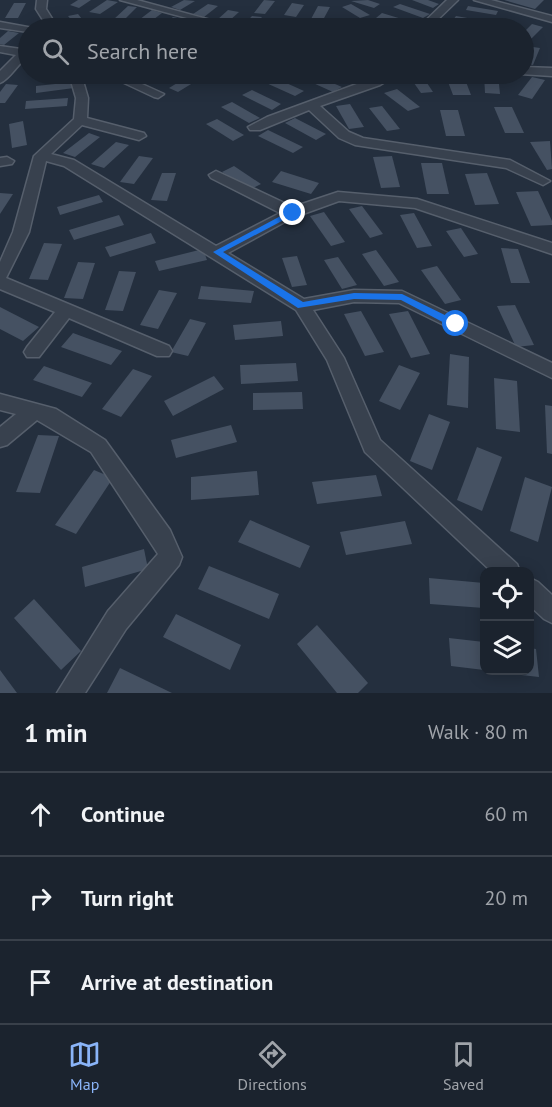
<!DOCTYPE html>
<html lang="en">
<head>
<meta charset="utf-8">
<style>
  body { margin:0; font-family:"PT Sans",sans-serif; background:#242b36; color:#f1f3f6 }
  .controls { position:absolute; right:18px; bottom:18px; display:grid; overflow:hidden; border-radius:12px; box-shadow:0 3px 15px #0003 }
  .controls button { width:54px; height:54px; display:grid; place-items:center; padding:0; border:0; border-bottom:2px solid #39404a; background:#1b232e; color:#f1f3f6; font:30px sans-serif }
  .stop { position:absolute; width:18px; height:18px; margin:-14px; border:4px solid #1a73e8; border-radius:50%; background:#fff }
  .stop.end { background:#1a73e8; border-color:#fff; box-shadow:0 2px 6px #0008 }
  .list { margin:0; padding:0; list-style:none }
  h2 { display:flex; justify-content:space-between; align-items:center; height:78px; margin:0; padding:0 24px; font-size:26px }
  h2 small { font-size:20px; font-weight:400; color:#a0a4aa }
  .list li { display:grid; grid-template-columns:39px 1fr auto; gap:18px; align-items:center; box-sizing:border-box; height:84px; padding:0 24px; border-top:2px solid #39404a }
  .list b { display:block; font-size:22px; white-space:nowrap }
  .list em { font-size:20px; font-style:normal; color:#a0a4aa }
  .icon { flex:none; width:33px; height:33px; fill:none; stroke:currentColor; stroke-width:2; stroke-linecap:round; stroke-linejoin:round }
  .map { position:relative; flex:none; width:552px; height:693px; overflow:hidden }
  .search { position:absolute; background:#1b232e; box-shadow:0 3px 15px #0003; left:18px; right:18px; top:18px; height:66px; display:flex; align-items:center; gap:15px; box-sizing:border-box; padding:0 21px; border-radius:33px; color:#a0a4aa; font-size:22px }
  .sheet { height:330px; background:#1b232e }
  nav { display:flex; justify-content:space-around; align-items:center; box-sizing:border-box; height:84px; border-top:2px solid #39404a; background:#1b232e; font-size:16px; color:#a0a4aa }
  nav a { display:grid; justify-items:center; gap:3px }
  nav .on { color:#8ab4f8 }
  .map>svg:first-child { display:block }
</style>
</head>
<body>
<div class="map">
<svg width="552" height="693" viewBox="0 0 552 693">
  <rect width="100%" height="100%" fill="#242f3e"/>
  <g fill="#455162">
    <path d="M 78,0 L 91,0 L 79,8 L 70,5 Z"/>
    <path d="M 107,0 L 118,2 L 100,14 L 89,12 Z"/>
    <path d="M 184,0 L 195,1 L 180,10 L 171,7 Z"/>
    <path d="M 264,0 L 275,1 L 265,14 L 254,13 Z"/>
    <path d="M 368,0 L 380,4 L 374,8 L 351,1 Z"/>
    <path d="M 412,0 L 428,0 L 439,4 L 433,8 Z"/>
    <path d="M 504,0 L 544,0 L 535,9 Z"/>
    <path d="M 14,3 L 26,3 L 18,18 L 5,18 Z"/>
    <path d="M 292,3 L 304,5 L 296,17 L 284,15 Z"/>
    <path d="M 208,4 L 218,6 L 204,17 L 193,14 Z"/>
    <path d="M 351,4 L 370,15 L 360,18 L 342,7 Z"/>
    <path d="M 400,4 L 430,14 L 423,18 L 393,7 Z"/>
    <path d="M 128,6 L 137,7 L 123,21 L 113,20 Z"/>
    <path d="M 318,6 L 330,7 L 323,20 L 311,19 Z"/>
    <path d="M 468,6 L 498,11 L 496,15 L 466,10 Z"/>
    <path d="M 152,10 L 162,13 L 145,26 L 135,23 Z"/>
    <path d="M 228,10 L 239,12 L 228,22 L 217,20 Z"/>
    <path d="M 382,13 L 415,23 L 410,28 L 376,18 Z"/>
    <path d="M 78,14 L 86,24 L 76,26 L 68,16 Z"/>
    <path d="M 252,16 L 262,17 L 253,27 L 243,26 Z"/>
    <path d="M 456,16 L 490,22 L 487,27 L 453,20 Z"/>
    <path d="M 173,17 L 183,19 L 171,28 L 160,27 Z"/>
    <path d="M 532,24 L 543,27 L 529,41 L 524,40 L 524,32 Z"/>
    <path d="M 8,31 L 19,33 L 4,45 L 0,44 L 0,38 Z"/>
    <path d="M 526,46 L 540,48 L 533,65 L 524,63 Z"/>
    <path d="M 159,74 L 175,74 L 154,84 L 146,80 Z"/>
    <path d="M 192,74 L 201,78 L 178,92 L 169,88 Z"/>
    <path d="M 228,74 L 245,74 L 226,84 L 217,79 Z"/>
    <path d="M 312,74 L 342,87 L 333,92 L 302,78 Z"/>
    <path d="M 421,74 L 433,92 L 421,93 L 409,76 Z"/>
    <path d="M 445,74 L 463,74 L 471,95 L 453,95 Z"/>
    <path d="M 484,74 L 498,74 L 500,94 L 485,93 Z"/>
    <path d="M 273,77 L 304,91 L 295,96 L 264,82 Z"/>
    <path d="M 532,77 L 545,80 L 532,99 L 518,95 Z"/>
    <path d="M 74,82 L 74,88 L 36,93 L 36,86 Z"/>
    <path d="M 6,84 L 18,85 L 5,103 L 0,103 L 0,92 Z"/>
    <path d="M 397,89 L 420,107 L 408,111 L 384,93 Z"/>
    <path d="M 252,90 L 281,104 L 272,110 L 242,95 Z"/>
    <path d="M 68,98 L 67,106 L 25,109 L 26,101 Z"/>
    <path d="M 232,102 L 260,118 L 249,123 L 221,107 Z"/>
    <path d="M 350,104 L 364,127 L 349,129 L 336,106 Z"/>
    <path d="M 382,106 L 400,129 L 387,131 L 369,108 Z"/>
    <path d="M 494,107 L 512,107 L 524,133 L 505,133 Z"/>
    <path d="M 440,110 L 458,110 L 465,136 L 446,136 Z"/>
    <path d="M 295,118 L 326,134 L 316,140 L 285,123 Z"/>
    <path d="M 217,119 L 244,135 L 233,141 L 206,124 Z"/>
    <path d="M 23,121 L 27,145 L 12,148 L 9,124 Z"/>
    <path d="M 268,130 L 303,147 L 293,153 L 258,136 Z"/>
    <path d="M 89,133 L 100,137 L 75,157 L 63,153 Z"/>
    <path d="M 550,141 L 552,169 L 547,170 L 530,142 Z"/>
    <path d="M 116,142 L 129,145 L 104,168 L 91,164 Z"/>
    <path d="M 139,156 L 153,158 L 134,184 L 120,182 Z"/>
    <path d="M 392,156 L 400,187 L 381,188 L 373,157 Z"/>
    <path d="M 421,163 L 442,163 L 449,194 L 427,194 Z"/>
    <path d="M 234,166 L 261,184 L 249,190 L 222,172 Z"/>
    <path d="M 281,171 L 319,183 L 311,194 L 272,182 Z"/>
    <path d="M 162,173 L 176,173 L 167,201 L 151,200 Z"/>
    <path d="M 487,173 L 499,204 L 475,205 L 465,174 Z"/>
    <path d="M 538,191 L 552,221 L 552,225 L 531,226 L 516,192 Z"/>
    <path d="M 0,193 L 13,194 L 0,214 Z"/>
    <path d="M 99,195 L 103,202 L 60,215 L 57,207 Z"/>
    <path d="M 362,206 L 383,234 L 370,238 L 349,209 Z"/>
    <path d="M 324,212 L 345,242 L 331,246 L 310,216 Z"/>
    <path d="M 414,213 L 432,246 L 417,248 L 400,215 Z"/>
    <path d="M 119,215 L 124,225 L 74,240 L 69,230 Z"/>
    <path d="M 461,228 L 478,254 L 464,257 L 446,231 Z"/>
    <path d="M 151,233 L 156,243 L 110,257 L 105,247 Z"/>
    <path d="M 44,243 L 62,244 L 48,280 L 29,279 Z"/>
    <path d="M 501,248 L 518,249 L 530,283 L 511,283 Z"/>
    <path d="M 203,249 L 207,260 L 159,271 L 155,261 Z"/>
    <path d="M 376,250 L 399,282 L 384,286 L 362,254 Z"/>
    <path d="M 297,256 L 307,285 L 292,287 L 282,258 Z"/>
    <path d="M 338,257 L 357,285 L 342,289 L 324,260 Z"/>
    <path d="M 78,262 L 95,263 L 83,299 L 64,298 Z"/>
    <path d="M 437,266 L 461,300 L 445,304 L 421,270 Z"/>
    <path d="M 119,271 L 136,272 L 123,311 L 105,310 Z"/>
    <path d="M 201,286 L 254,291 L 251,303 L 198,299 Z"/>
    <path d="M 159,290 L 177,293 L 158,329 L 140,325 Z"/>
    <path d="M 515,305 L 534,345 L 516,347 L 497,306 Z"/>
    <path d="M 0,307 L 39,327 L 23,341 L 0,329 Z"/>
    <path d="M 361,311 L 384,352 L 365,356 L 344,314 Z"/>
    <path d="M 408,311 L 430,354 L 411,358 L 389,314 Z"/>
    <path d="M 190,319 L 206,323 L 188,356 L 171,352 Z"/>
    <path d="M 281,321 L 283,336 L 235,340 L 233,325 Z"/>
    <path d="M 73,333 L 122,351 L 111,365 L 61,347 Z"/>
    <path d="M 450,354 L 469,357 L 468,408 L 447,405 Z"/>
    <path d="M 296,363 L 298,381 L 241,384 L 240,365 Z"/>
    <path d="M 399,365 L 420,373 L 400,410 L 379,401 Z"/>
    <path d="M 44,366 L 92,383 L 82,397 L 33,380 Z"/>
    <path d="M 133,369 L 152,376 L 121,417 L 102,409 Z"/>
    <path d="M 214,376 L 224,389 L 173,416 L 164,401 Z"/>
    <path d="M 494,378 L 517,381 L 520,432 L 496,429 Z"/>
    <path d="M 302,392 L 303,409 L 253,410 L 253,393 Z"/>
    <path d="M 545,405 L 552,406 L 552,454 L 547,453 Z"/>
    <path d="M 429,414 L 450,422 L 432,470 L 410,461 Z"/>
    <path d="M 231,425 L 237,442 L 176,458 L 171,440 Z"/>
    <path d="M 38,435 L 59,436 L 40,493 L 16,492 Z"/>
    <path d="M 477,447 L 502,457 L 482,511 L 457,500 Z"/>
    <path d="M 94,470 L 113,478 L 76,534 L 55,525 Z"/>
    <path d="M 257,471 L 259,495 L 191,500 L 191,477 Z"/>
    <path d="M 376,475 L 382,496 L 317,504 L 312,482 Z"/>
    <path d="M 525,477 L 552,487 L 538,542 L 510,531 Z"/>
    <path d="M 250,520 L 310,546 L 300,568 L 238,542 Z"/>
    <path d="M 405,521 L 412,544 L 346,555 L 340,532 Z"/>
    <path d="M 144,549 L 148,569 L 85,587 L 82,567 Z"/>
    <path d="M 209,566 L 279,594 L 269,619 L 198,589 Z"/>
    <path d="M 429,578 L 484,583 L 484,608 L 430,604 Z"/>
    <path d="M 34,599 L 81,651 L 61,670 L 14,618 Z"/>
    <path d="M 176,614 L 241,645 L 230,670 L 163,637 Z"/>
    <path d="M 317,625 L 368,683 L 358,693 L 337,693 L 297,644 Z"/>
    <path d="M 449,638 L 484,642 L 484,670 L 451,666 Z"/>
    <path d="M 530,648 L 536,649 L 539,677 L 496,672 L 530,670 Z"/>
    <path d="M 120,668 L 172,693 L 107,693 Z"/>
    <path d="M 0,670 L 17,693 L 0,693 Z"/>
  </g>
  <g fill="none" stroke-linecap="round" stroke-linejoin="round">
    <defs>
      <g id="lane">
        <path d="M 37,0 L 47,0 L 46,9 L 58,28 L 48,28 L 36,9 Z"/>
        <path d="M 120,0 L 137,0 L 240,28 L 224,28 Z"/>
        <path d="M 447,0 L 458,0 L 429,28 L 418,28 Z"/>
        <path d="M 474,0 L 491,0 L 552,16 L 552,22 Z"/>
        <path d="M 0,22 L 33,28 L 28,28 L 28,32 L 0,28 Z"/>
        <path d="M 81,25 L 125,25 L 130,28 L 76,28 Z"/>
        <path d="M 0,46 L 28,50 L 28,57 C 17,64 11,78 0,83 L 0,71 L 16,55 L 0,52 Z"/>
        <path d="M 524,67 L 552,68 L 552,76 L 520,74 L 524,74 Z"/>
        <path d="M 69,74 L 81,74 L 88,98 L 87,118 L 144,133 L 146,136 L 139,140 L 82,125 L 51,154 L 74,160 L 216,246 L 280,213 L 211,178 L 209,175 L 216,171 L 293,207 L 338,192 L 417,199 L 552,243 L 552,254 L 415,208 L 339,201 L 292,218 L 228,253 L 304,299 L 354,290 L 402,291 L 552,363 L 552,378 L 399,303 L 354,302 L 313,310 L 344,358 L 380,440 L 517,564 L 520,572 L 492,572 L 365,452 L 327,360 L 296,310 L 64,166 L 46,161 L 29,232 L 6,278 L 169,346 L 172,351 L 169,356 L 157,356 L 69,318 L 39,357 L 27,357 L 24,352 L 27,347 L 55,312 L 0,289 L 0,262 L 13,232 L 34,156 L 74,119 L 76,98 Z"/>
        <path d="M 105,74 L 120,74 L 164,94 L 158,98 L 154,97 Z"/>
        <path d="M 384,74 L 398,74 L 380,85 L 320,106 L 349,132 L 363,138 L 510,160 L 550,181 L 543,185 L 506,168 L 355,145 L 339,138 L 309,110 L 260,130 L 250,130 L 248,127 L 267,117 Z"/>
        <path d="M 7,157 L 14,161 L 12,164 L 0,166 L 0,158 Z"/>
        <path d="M 0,394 L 56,409 L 105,440 L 170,530 L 182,557 L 179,565 L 126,629 L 85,693 L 57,693 L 108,611 L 158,554 L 91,452 L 37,420 L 7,445 L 0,447 L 0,427 L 16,414 L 0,410 Z"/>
        <path d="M 530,578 L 538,582 L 552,595 L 552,623 L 544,619 L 530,606 Z"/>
      </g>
    </defs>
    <use href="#lane" stroke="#565f6c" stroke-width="3"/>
    <use href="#lane" fill="#38414e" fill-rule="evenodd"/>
  </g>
  <path fill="#1a73e8" d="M 290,211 L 297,213 L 223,252 L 303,302 L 354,293 L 402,294 L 459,322 L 459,327 L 452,327 L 401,300 L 354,299 L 298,308 L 213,252 Z"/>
</svg>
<div class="controls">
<button><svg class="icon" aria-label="locate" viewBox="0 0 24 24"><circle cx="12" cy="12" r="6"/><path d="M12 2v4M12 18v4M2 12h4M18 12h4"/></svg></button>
<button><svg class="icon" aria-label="layers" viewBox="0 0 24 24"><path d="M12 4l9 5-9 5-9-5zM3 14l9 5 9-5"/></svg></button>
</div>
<div class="stop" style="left:456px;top:324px"></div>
<div class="stop end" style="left:293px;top:213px"></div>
<div class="search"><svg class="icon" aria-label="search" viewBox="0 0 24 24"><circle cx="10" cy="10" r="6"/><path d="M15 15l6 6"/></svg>Search here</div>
</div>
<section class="sheet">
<h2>1 min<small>Walk · 80 m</small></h2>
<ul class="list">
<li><svg class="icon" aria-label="ahead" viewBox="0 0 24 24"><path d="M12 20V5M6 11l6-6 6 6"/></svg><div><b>Continue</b></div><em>60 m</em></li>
<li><svg class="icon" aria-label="right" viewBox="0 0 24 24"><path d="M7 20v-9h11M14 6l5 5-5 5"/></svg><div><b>Turn right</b></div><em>20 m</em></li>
<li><svg class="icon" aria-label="arrive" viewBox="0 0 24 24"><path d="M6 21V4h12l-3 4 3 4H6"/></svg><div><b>Arrive at destination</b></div></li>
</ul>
</section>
<nav>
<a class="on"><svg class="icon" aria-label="map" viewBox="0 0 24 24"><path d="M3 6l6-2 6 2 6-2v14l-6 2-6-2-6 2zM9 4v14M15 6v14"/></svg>Map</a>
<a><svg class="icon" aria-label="directions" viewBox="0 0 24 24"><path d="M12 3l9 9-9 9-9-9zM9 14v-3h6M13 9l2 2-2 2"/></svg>Directions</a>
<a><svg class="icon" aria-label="saved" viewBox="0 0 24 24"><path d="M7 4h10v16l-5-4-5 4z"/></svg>Saved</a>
</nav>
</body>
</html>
